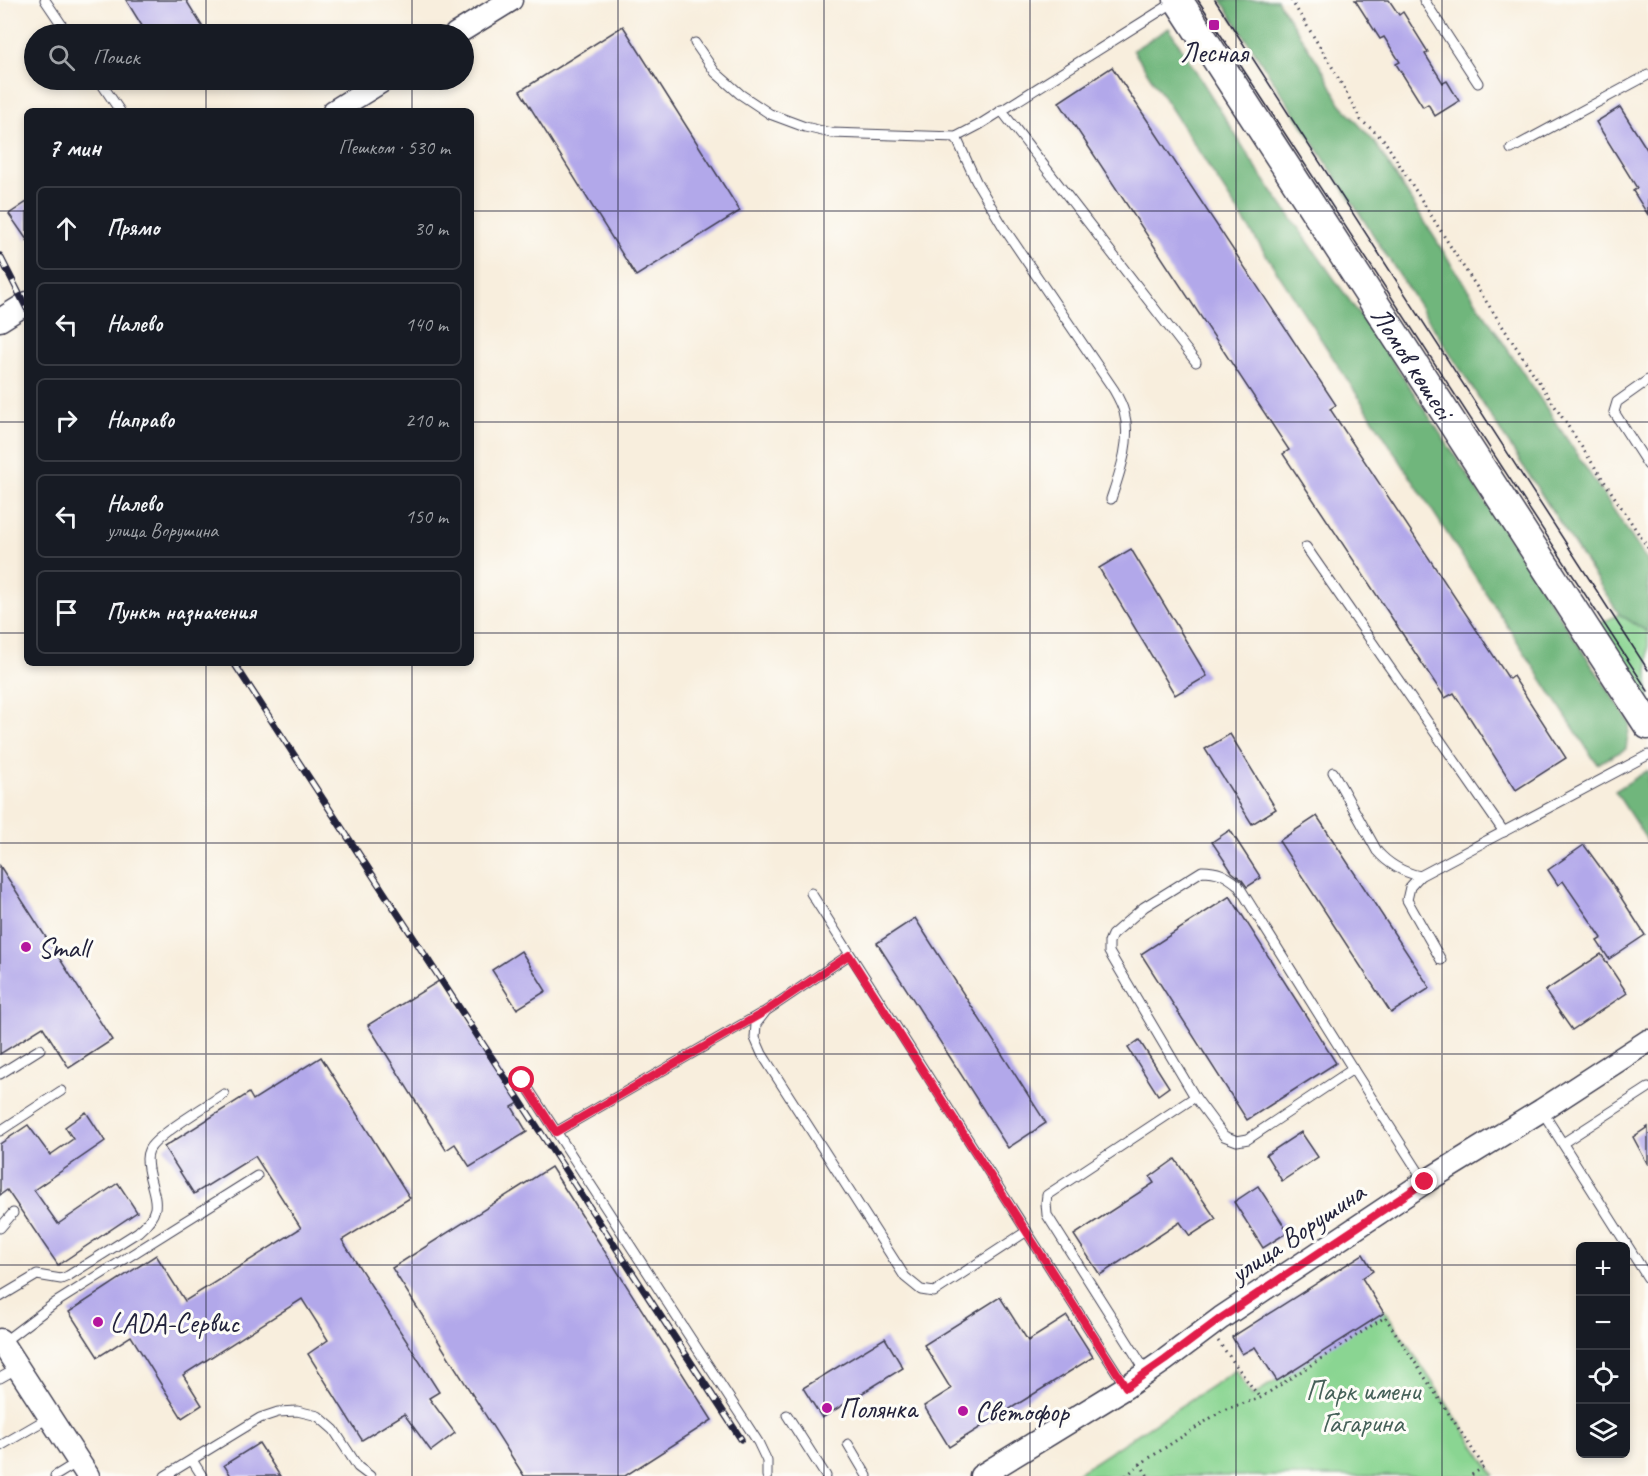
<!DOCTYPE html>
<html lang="ru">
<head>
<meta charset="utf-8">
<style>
  body { margin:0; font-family:Caveat,sans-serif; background:#20242c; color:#f1f3f6 }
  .controls { position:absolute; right:18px; bottom:18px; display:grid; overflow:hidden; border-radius:9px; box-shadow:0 3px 9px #0003 }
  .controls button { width:54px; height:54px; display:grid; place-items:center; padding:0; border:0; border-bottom:2px solid #363941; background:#171b24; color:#f1f3f6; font:30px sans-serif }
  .stop { position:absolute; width:18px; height:18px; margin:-14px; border:4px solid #e11d48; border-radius:50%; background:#fff }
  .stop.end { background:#e11d48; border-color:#fff; box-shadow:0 2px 6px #0008 }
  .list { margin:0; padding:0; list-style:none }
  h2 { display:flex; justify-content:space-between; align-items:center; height:78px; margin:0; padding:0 24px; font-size:26px }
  h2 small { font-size:20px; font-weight:400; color:#9ea1a6 }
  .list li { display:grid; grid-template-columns:39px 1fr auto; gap:18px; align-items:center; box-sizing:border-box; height:84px; margin:0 12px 12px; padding:0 12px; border:2px solid #363941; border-radius:9px }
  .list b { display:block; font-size:22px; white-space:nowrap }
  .list p { margin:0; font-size:20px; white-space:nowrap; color:#9ea1a6 }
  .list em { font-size:20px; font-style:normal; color:#9ea1a6 }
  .icon { flex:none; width:33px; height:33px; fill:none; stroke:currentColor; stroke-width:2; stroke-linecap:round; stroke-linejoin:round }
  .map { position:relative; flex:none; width:1648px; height:1476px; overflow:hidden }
  .search { position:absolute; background:#171b24; box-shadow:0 3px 9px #0003; left:24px; top:24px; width:450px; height:66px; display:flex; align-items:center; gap:15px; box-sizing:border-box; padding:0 21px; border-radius:33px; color:#9ea1a6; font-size:22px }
  .panel { position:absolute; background:#171b24; box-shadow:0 3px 9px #0003; left:24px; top:108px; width:450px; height:558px; border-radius:9px }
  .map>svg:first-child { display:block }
</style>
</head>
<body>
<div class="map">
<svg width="1648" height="1476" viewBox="0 0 1648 1476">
  <rect width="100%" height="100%" fill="#fdfcf7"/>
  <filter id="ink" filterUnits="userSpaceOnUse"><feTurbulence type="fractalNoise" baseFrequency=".0167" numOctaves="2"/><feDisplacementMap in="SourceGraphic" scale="12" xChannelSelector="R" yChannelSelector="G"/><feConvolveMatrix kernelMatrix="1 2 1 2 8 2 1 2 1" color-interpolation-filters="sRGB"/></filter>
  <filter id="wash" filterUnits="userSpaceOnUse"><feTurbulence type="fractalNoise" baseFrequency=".008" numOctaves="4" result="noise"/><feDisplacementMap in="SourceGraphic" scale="24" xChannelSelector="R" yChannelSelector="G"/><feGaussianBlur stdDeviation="1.35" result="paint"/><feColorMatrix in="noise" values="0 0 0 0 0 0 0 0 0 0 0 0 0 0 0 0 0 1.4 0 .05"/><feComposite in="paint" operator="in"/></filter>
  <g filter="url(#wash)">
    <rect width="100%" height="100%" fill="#f8eedd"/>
    <g fill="#8ad592" stroke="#567c66" stroke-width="1.5">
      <path d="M 1619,614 L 1648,632 L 1648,710 L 1594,627 Z"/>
      <path d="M 1384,1309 L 1494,1475 L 1493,1476 L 1073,1476 L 1236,1370 L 1252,1396 Z"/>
    </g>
    <g fill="#6fb67c" stroke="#486c5c" stroke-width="1.5">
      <path d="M 1221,0 L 1277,0 L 1324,72 L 1340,103 L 1375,143 L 1448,259 L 1648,562 L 1648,632 L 1619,614 Z"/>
      <path d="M 1169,28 L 1258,171 L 1398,369 L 1630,723 L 1626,749 L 1597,764 L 1133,50 Z"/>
      <path d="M 1648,770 L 1648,842 L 1615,791 Z"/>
    </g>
    <g id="blocks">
      <g fill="#b2a8ea">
        <path d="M 126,0 L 186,0 L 207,34 L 147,34 Z"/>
        <path d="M 1355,0 L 1389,0 L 1399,15 L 1403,12 L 1428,52 L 1425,54 L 1443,83 L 1447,81 L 1459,101 L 1435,116 L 1428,104 L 1423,107 L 1396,64 L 1400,62 L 1384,37 L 1380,39 Z"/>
        <path d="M 623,26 L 740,211 L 636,276 L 520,91 Z"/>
        <path d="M 1112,67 L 1336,405 L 1330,409 L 1509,679 L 1513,676 L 1566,758 L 1516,790 L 1454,693 L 1445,698 L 1283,454 L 1289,450 L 1059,102 Z"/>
        <path d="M 1620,107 L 1648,151 L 1648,215 L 1633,191 L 1637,188 L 1596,122 Z"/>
        <path d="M 27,202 L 27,240 L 9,214 Z"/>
        <path d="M 1131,549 L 1207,676 L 1175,695 L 1099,568 Z"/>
        <path d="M 1230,734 L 1276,809 L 1252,824 L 1205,749 Z"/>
        <path d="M 1317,816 L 1430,988 L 1391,1013 L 1279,841 Z"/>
        <path d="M 1230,830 L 1261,878 L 1247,887 L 1242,880 L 1232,872 L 1212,842 Z"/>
        <path d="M 1584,845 L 1611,882 L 1645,935 L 1609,959 L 1597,941 L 1602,938 L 1563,881 L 1558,885 L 1548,870 Z"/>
        <path d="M 0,866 L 112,1040 L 69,1068 L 43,1027 L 0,1054 Z"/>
        <path d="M 1230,896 L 1336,1063 L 1247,1120 L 1141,954 Z"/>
        <path d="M 915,918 L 1046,1123 L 1008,1148 L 877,943 Z"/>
        <path d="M 521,951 L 546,991 L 517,1009 L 492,970 Z"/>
        <path d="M 1601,954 L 1627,993 L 1572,1030 L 1545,991 Z"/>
        <path d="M 442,979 L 519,1103 L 512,1107 L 527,1132 L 470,1167 L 455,1144 L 446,1150 L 368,1025 Z"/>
        <path d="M 1139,1040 L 1169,1087 L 1158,1095 L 1128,1048 Z"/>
        <path d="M 321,1057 L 410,1198 L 342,1240 L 439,1392 L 429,1398 L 455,1433 L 431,1451 L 404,1414 L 362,1440 L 308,1354 L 328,1340 L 302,1299 L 183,1375 L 202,1405 L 182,1418 L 131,1336 L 98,1357 L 69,1312 L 156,1255 L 185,1301 L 301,1228 L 255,1156 L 194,1194 L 164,1147 L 249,1093 L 253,1100 Z"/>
        <path d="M 86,1112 L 105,1141 L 34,1190 L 58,1224 L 118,1183 L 137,1212 L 58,1265 L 7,1190 L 0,1195 L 0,1144 L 28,1125 L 50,1155 L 73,1139 L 65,1127 Z"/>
        <path d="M 1648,1127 L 1648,1165 L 1633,1137 Z"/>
        <path d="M 1301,1132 L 1318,1157 L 1282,1181 L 1266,1155 Z"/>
        <path d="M 1175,1159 L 1216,1219 L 1190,1236 L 1180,1222 L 1100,1275 L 1074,1235 L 1154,1183 L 1150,1177 Z"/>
        <path d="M 551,1167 L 712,1420 L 625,1476 L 524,1476 L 392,1268 Z"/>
        <path d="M 1258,1186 L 1288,1232 L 1263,1248 L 1234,1202 Z"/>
        <path d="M 1363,1254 L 1373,1271 L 1362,1278 L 1384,1313 L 1277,1381 L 1255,1347 L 1242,1354 L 1232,1337 Z"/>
        <path d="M 1000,1297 L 1028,1341 L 1067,1316 L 1093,1357 L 949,1447 L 924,1406 L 951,1389 L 924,1345 Z"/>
        <path d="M 885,1338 L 903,1368 L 822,1418 L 803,1388 Z"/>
        <path d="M 259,1443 L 280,1476 L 231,1476 L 224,1465 Z"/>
      </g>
    </g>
  </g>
  <g filter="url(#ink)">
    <use href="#blocks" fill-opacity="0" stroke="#424153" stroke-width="1.5"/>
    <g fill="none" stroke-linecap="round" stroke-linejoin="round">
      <defs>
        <g id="service">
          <path d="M 45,0 L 68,34"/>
          <path d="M 1424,0 L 1478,83"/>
          <path d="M 695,43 L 715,72 L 740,94 L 770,114 L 805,127 L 831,133 L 956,137 L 979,125 L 1176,1"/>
          <path d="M 99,80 L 120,111"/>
          <path d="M 1001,110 L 1196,362"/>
          <path d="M 956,137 L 976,181 L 1004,228 L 1114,390 C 1118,397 1122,404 1124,412 C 1132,440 1120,472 1111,499"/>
          <path d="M 1511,149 L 1648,75"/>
          <path d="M 1648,380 L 1617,402 L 1614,412 L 1648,465"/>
          <path d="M 1306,547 L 1504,832"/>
          <path d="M 1333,772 L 1377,851 C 1389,865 1402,872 1420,876"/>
          <path d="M 1202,871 C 1218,871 1226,875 1238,885 L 1353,1069 L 1248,1139 L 1237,1141 L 1224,1136 L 1195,1097 L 1109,952 L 1109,942 L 1112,935 L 1144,907 Z"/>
          <path d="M 811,893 L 1126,1387"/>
          <path d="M 849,955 L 766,1011 L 756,1024 L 755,1038 L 762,1054 L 905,1277 L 921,1290 L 934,1292 L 1027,1231"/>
          <path d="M 1441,960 L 1407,900 L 1410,887 L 1420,876 L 1648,755"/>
          <path d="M 1353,1069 L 1425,1182"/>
          <path d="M 0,1074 L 40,1049"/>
          <path d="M 522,1079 L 758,1442 L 767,1461 L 767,1476"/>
          <path d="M 1542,1111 L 1648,1278"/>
          <path d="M 0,1131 L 61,1091"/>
          <path d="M 556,1132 L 762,1013"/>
          <path d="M 1563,1143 L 1648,1088"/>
          <path d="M 0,1228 L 13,1213"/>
          <path d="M 0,1297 L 37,1275 L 61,1279 L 68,1276 L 138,1232 C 166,1208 153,1198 148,1169 C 147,1162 146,1156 149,1150 C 155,1136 208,1105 224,1094"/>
          <path d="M 2,1343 L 55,1303 L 257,1176"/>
          <path d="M 1147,1373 L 1047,1215 L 1046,1203 L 1047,1195 L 1195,1097"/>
          <path d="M 0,1378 L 18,1368"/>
          <path d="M 787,1415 L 826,1476"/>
          <path d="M 848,1444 L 867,1476"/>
          <path d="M 0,1446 L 50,1417"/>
          <path d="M 192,1460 L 202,1476"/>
          <path d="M 55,1476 L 78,1462"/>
          <path d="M 165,1476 L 260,1418 L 278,1412 L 297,1411 L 318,1416 L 334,1430 L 358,1467 L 370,1476"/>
        </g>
        <g id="tertiary">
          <path d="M 456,34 L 511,0"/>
          <path d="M 334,111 L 384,80"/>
          <path d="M 0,320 L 27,303"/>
          <path d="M 0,1340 L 88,1476"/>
          <path d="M 981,1476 L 1126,1387 L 1165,1360 L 1221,1318 L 1425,1182 L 1542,1110 L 1648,1041"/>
        </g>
        <g id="primary">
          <path id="s1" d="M 1178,0 L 1648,725"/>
        </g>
      </defs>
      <use href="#service" stroke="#424153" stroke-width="11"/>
      <use href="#tertiary" stroke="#424153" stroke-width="25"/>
      <use href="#primary" stroke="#424153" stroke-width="31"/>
      <g stroke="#424153" stroke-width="3" stroke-dasharray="1.5 4.5" stroke-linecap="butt">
        <path d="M 1291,0 L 1330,63 L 1361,120 L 1384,140 L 1459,260 L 1648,548"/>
        <path d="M 1218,1341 L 1260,1398"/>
        <path d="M 1140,1464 L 1148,1476"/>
        <path d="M 1126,1476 L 1140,1464 L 1223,1410 L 1260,1398 L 1385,1317 L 1484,1467 L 1470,1476"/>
      </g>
      <use href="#service" stroke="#fff" stroke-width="9"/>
      <use href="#tertiary" stroke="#fff" stroke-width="22"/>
      <use href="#primary" stroke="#fff" stroke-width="28"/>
      <g stroke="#22223b" stroke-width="1.5">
        <path d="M 1198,0 L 1648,691"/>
        <path d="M 1215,0 L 1648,670"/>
      </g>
      <defs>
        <g id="rail">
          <path d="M 0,256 L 27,309"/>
          <path d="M 234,663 L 741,1439"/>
        </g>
      </defs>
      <use href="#rail" stroke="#22223b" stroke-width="7"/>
      <use href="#rail" stroke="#fdfcf7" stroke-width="4.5" stroke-dasharray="14" stroke-linecap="butt"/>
    </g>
  </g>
  <g fill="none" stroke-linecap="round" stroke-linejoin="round" filter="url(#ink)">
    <path stroke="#e11d48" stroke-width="8" d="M 522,1080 L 556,1132 L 766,1011 L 849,955 L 1126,1387 L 1165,1360 L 1221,1318 L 1425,1182"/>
  </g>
  <path fill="none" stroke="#22223b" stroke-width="1.5" stroke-opacity="0.55" d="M 206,0 L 206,34M 412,0 L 412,34M 618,0 L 618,1476M 824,0 L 824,1476M 1030,0 L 1030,1476M 1236,0 L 1236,1476M 1442,0 L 1442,1476M 206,80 L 206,111M 412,80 L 412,111M 0,211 L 27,211M 471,211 L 1648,211M 0,422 L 27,422M 471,422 L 1648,422M 0,633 L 27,633M 471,633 L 1648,633M 206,663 L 206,1476M 412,663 L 412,1476M 0,843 L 1648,843M 0,1054 L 1648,1054M 0,1265 L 1580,1265M 1626,1265 L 1648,1265"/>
  <g fill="#b5179e" stroke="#fdfcf7" stroke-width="2">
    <rect x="1208" y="19" width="12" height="12" rx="3"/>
    <circle cx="26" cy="947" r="6"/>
    <circle cx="98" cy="1322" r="6"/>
    <circle cx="827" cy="1408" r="6"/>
    <circle cx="963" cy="1411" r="6"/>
  </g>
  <g text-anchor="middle" stroke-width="6" stroke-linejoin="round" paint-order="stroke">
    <g font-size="28" fill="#22223b" stroke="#fdfcf7" text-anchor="start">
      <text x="1214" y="62" text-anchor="middle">Лесная</text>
      <text x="38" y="957">Small</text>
      <text x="110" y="1332">LADA-Сервис</text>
      <text x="839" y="1418">Полянка</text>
      <text x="975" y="1421">Светофор</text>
    </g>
    <g font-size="28" fill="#22223b" stroke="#fdfcf7">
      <text dy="10" stroke="none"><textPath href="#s1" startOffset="432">Ломов көшесі</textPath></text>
      <text transform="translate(1297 1232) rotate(-34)" y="10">улица Ворушина</text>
    </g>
    <g font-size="28" fill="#466159" stroke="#fdfcf7">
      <text x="1363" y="1400">Парк имени<tspan x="1363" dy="32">Гагарина</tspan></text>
    </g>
  </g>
</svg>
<div class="controls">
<button>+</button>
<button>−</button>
<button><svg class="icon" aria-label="locate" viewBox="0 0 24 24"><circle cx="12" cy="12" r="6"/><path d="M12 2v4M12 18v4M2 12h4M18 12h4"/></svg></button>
<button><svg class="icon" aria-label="layers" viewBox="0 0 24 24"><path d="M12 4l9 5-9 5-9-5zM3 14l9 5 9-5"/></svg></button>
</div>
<div class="stop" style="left:522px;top:1080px"></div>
<div class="stop end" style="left:1425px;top:1182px"></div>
<div class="search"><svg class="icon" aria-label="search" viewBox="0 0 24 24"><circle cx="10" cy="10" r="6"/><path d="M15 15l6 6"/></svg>Поиск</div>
<section class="panel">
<h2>7 мин<small>Пешком · 530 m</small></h2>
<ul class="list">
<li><svg class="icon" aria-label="ahead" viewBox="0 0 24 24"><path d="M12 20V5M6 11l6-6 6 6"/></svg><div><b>Прямо</b></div><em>30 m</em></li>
<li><svg class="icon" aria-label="left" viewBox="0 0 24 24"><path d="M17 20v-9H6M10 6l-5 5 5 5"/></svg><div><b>Налево</b></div><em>140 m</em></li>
<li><svg class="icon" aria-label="right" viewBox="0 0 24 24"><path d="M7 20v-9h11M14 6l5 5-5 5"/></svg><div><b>Направо</b></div><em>210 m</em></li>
<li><svg class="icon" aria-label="left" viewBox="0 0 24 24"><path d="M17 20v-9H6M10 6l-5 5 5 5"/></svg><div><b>Налево</b><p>улица Ворушина</p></div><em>150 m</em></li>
<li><svg class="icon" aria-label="arrive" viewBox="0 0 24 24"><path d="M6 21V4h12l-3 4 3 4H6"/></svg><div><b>Пункт назначения</b></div></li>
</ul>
</section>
</div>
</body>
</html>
